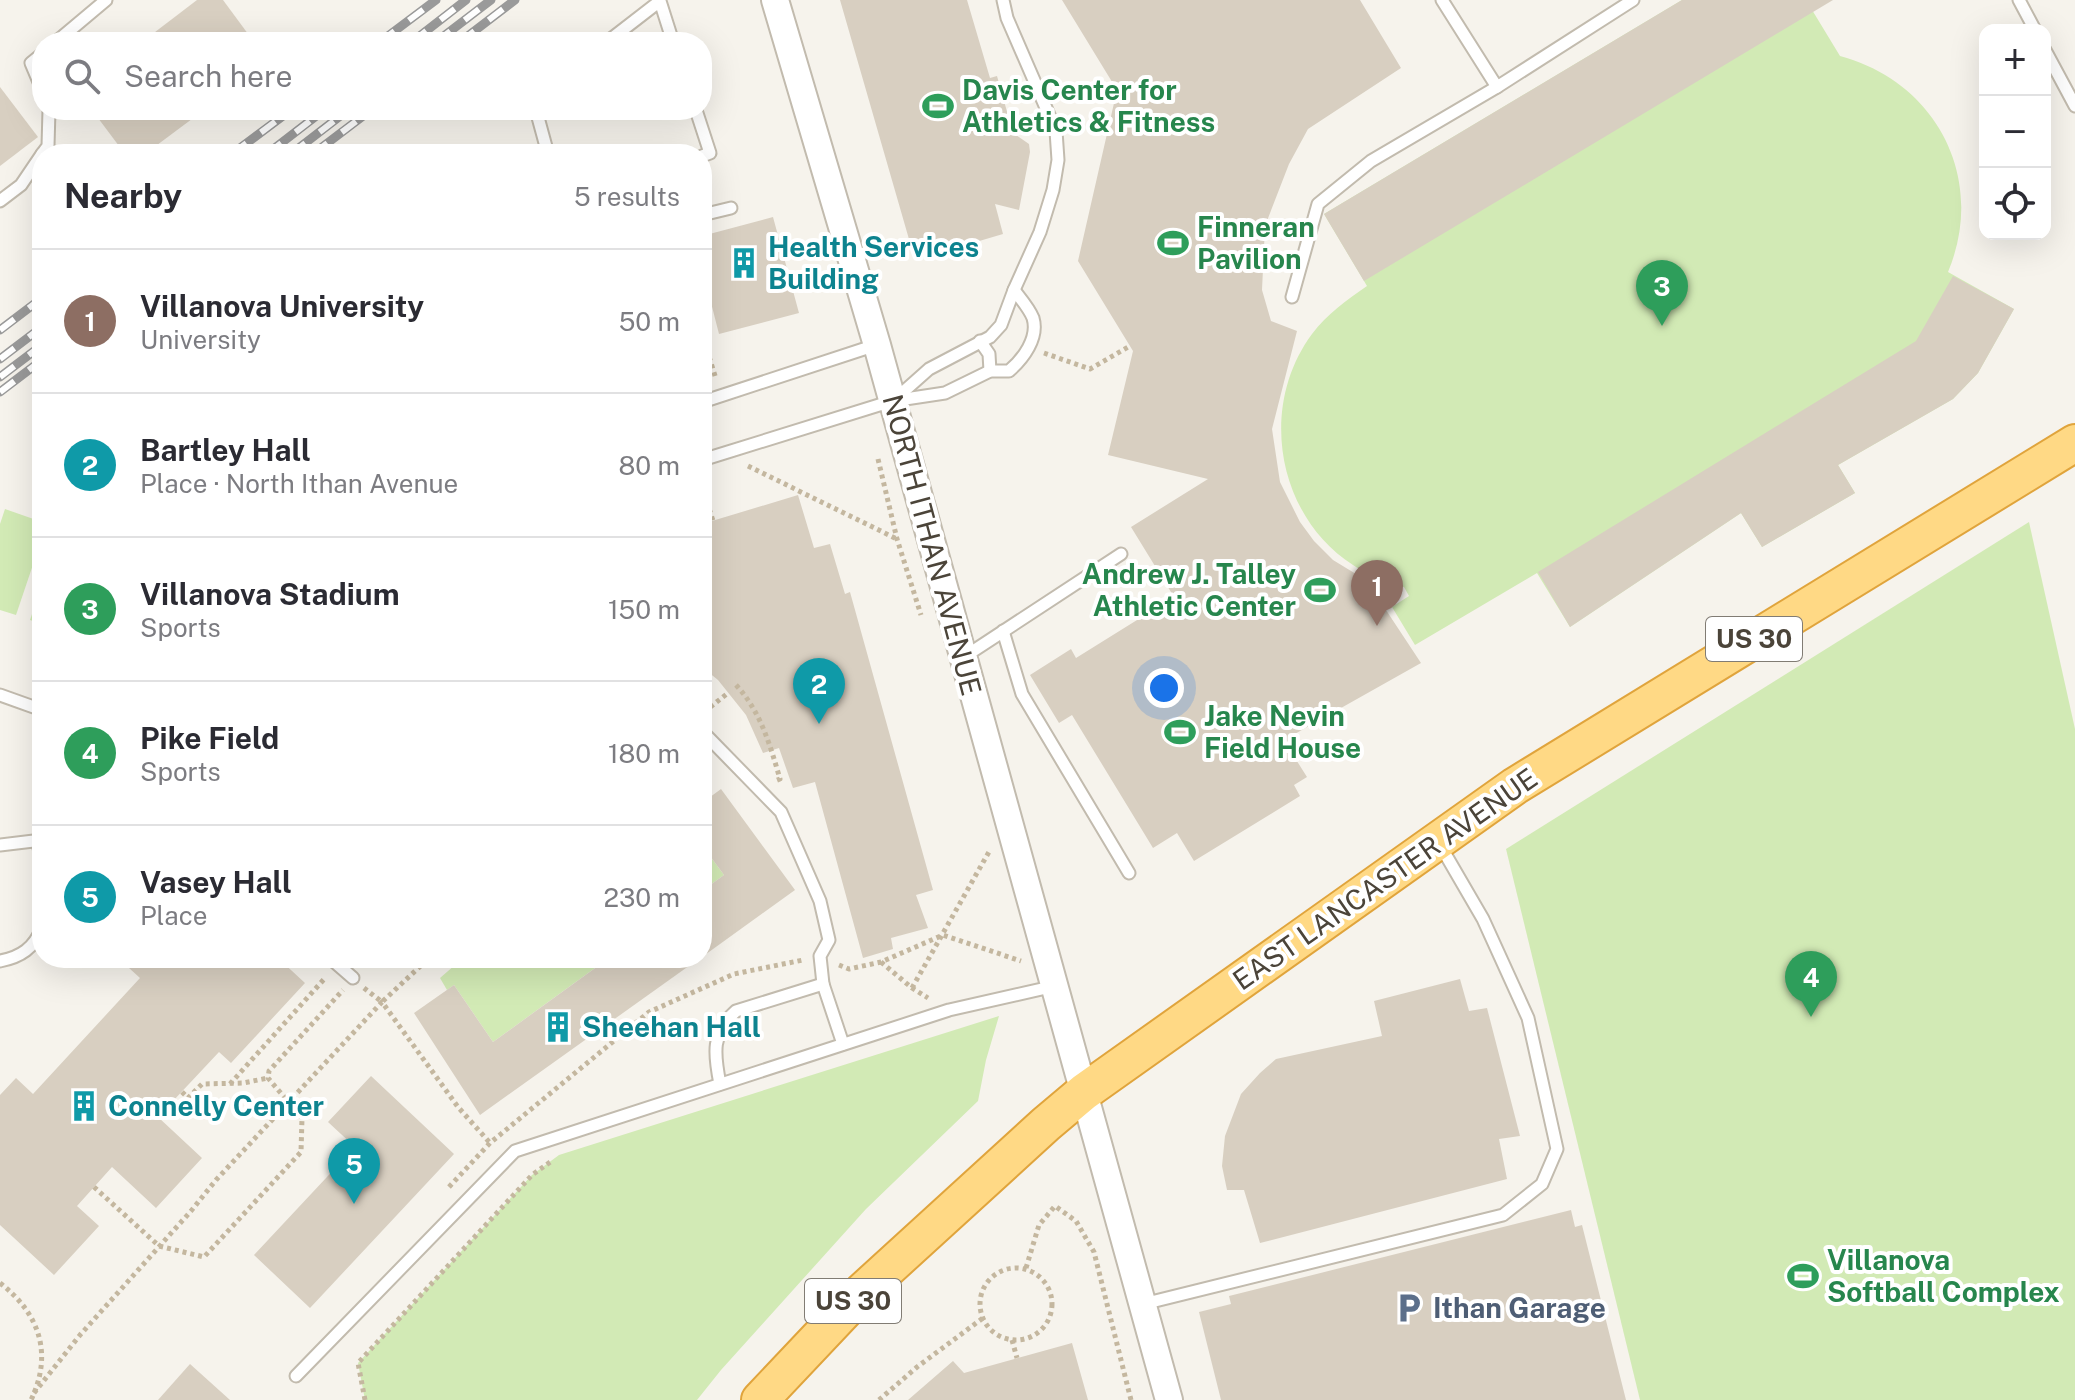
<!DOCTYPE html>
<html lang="en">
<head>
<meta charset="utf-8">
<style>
  body { margin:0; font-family:"Public Sans",sans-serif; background:#f7f7f7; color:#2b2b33 }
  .controls { position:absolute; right:24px; top:24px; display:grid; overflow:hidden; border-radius:16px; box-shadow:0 8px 32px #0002 }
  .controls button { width:72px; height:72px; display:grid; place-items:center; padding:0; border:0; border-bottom:2px solid #e1e1e2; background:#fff; color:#2b2b33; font:40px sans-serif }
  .you { position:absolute; left:1164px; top:688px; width:28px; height:28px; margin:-20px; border:6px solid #fff; border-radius:50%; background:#1a73e8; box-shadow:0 0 0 12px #1a73e833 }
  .badge { display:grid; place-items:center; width:52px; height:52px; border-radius:50%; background:#b45309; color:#fff; font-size:26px; font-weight:700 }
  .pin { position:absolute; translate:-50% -66px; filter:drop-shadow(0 2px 4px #0008) }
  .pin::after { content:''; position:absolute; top:42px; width:28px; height:24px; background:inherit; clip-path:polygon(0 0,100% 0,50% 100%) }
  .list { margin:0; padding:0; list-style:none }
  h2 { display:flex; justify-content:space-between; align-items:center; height:104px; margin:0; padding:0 32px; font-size:34px }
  h2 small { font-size:26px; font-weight:400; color:#7c7c81 }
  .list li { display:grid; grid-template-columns:52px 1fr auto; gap:24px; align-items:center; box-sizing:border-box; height:144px; padding:0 32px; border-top:2px solid #e1e1e2 }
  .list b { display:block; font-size:30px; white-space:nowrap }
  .list p { margin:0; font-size:26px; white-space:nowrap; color:#7c7c81 }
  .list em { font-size:26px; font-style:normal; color:#7c7c81 }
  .icon { flex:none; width:44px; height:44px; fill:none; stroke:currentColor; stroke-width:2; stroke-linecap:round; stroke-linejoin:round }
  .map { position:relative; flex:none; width:2075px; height:1400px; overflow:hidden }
  .search { position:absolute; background:#fff; box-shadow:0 8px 32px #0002; left:32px; top:32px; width:680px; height:88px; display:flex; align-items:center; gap:20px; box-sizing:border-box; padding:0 28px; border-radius:32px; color:#7c7c81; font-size:30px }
  .panel { position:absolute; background:#fff; box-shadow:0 8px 32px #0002; left:32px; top:144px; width:680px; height:824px; border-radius:32px }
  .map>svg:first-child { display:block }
</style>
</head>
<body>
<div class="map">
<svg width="2075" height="1400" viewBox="0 0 2075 1400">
  <rect width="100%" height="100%" fill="#f6f3ec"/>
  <g fill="#d2eab5">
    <path d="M 1682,0 L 1806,0 L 1840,56 C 1937,82 1987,179 1948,272 L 2014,309 L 1978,373 L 1953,399 L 1838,465 L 1855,493 L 1762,547 L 1741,513 L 1570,627 L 1537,573 L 1415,645 L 1392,607 L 1409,596 L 1404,587 C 1386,582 1369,576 1353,565 C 1277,516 1258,407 1312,334 C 1327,314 1347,300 1367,286 L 1324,214 Z"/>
    <path d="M 5,509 L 42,522 L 42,538 L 16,615 L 0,610 L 0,524 Z"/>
    <path d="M 2029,522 L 2075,729 L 2075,1400 L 1640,1400 L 1506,849 Z"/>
    <path d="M 42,585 L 42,624 L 30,620 Z"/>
    <path d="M 702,845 L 724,875 L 702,891 Z"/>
    <path d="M 463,958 L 599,958 L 602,963 L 493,1042 L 454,985 L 447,990 L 440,978 Z"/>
    <path d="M 999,1016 L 986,1060 L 978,1101 L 866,1209 L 721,1370 L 697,1400 L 365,1400 L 358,1363 L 532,1175 L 559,1155 Z"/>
  </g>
  <g fill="#d8cfc1">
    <path d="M 197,0 L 223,0 L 254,42 L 142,42 Z"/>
    <path d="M 840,0 L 967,0 L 990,78 L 997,76 L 1013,133 L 1029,144 L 1030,152 L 1019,210 L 995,204 L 1003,234 L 915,260 Z"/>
    <path d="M 1062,0 L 1360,0 L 1401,68 L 1308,129 L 1289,164 L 1265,226 L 1262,290 L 1271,321 L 1297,331 L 1272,429 L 1280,482 L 1300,522 L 1314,541 L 1333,560 L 1374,585 L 1401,595 L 1384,607 L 1421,663 L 1293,735 L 1304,752 L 1295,758 L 1307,777 L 1294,785 L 1300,796 L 1194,861 L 1177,833 L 1153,848 L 1072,715 L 1059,723 L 1030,675 L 1071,649 L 1076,658 L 1174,597 L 1131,527 L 1208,479 L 1108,455 L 1133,351 L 1078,261 L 1117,90 Z"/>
    <path d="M 1682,0 L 1833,0 L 1364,281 L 1324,214 Z"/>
    <path d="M 0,87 L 38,137 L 0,166 Z"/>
    <path d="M 92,110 L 204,110 L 145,154 L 125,154 Z"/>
    <path d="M 773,217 L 799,313 L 719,334 L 708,291 L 702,292 L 702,236 Z"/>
    <path d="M 1953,276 L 2014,309 L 1978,373 L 1953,399 L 1838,465 L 1855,493 L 1762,547 L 1741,513 L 1570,627 L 1538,572 L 1916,341 Z"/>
    <path d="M 798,495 L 814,548 L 830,544 L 845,594 L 850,592 L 933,890 L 916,895 L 928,928 L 891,938 L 893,949 L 863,958 L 815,782 L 793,788 L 779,748 L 763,753 L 746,715 L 718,680 L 702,667 L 702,524 Z"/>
    <path d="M 721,789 L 795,890 L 702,957 L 702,891 L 724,875 L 702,845 L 702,803 Z"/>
    <path d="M 118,958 L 278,958 L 305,983 L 231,1063 L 219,1052 L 158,1117 L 202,1158 L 156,1208 L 112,1167 L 77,1206 L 99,1226 L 54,1275 L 0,1225 L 0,1095 L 16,1078 L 33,1094 L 140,978 Z"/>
    <path d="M 609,958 L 700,958 L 480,1115 L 414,1013 L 454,985 L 493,1042 Z"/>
    <path d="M 1460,979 L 1469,1011 L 1487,1008 L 1520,1136 L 1499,1139 L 1507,1179 L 1260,1243 L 1244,1190 L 1227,1190 L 1222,1166 L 1225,1136 L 1241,1094 L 1260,1073 L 1276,1059 L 1382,1036 L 1374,1001 Z"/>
    <path d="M 371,1076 L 454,1154 L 310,1308 L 254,1255 L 355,1147 L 328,1122 Z"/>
    <path d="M 1571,1210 L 1575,1227 L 1582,1225 L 1626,1400 L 1221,1400 L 1199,1312 L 1231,1304 L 1229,1296 Z"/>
    <path d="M 1072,1343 L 1088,1400 L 908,1400 L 953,1361 L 964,1373 Z"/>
    <path d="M 190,1364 L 230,1400 L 158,1400 Z"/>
  </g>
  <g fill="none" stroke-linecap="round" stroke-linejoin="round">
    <defs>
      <g id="service">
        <path d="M 1442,0 L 1497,87 L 1633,0"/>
        <path d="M 2019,0 L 2035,30"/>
        <path d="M 56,42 L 106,0"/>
        <path d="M 607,42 L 660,1 L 673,42"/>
        <path d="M 2045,50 L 2075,106"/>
        <path d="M 42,54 L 31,63 L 42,89"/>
        <path d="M 536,110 L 548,154"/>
        <path d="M 696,110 L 710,153 L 702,156"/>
        <path d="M 42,154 L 48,146 L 49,110"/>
        <path d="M 0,201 L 21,185 L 42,154"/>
        <path d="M 702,215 L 731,208"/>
        <path d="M 1292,297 L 1318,204 L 1371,161 L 1497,87"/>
        <path d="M 980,341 L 989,354 L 990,371"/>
        <path d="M 893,401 L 929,369 L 990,337 L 1001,325 L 1014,290 L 1040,232 L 1053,190 L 1058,160 L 1056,131 L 1007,18 L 1003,0"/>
        <path d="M 702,402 L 876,345"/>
        <path d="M 702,460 L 892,401 L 945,393 L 990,371 L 1009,371 C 1023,359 1039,338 1033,318 C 1029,308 1020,298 1014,290"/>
        <path d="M 1003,631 L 1022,694 L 1129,873"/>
        <path d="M 964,657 L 1121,554"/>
        <path d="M 0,695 L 42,710"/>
        <path d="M 702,731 L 781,812 L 820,901 L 829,940 L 820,956 L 823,984 L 843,1044"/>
        <path d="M 37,840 L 42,860"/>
        <path d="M 0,845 L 42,840"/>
        <path d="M 330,958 L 353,978"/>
        <path d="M 0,961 C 21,957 34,948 42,928"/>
        <path d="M 720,1084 C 714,1054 711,1033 736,1011 L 823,984"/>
        <path d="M 1143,1304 L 1503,1215 L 1542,1184 L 1557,1149 L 1528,1018 L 1483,919 L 1440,845"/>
        <path d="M 296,1376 L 515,1151 L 949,1010 L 1055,986"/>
      </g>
      <path id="tertiary" d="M 775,0 L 877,345 L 1169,1400"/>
      <path id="trunk" d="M 760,1400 L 863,1291 L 1046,1124 L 1084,1092 L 1515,786 L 2075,443"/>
    </defs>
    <use href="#service" stroke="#c2bbae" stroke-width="15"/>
    <use href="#tertiary" stroke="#c2bbae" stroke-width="30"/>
    <use href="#trunk" stroke="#e0a43c" stroke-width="40"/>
    <g stroke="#c4b79f" stroke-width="5" stroke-dasharray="4 4" stroke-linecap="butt">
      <path d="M 702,334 L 716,379"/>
      <path d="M 1044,353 L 1090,369 L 1130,346"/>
      <path d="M 878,459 L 897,539 L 921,615"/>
      <path d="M 748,466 L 897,539"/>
      <path d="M 702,486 L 713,521"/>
      <path d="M 736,685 C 761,712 770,745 780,779 L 775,781"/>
      <path d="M 704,712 L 728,693"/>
      <path d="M 607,958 L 608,959"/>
      <path d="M 881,962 L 912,988 L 928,998"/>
      <path d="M 839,965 L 849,969 L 881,962 L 943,935 L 1021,961"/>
      <path d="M 364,988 L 382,1002 L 429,958"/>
      <path d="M 912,988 L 990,850"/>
      <path d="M 230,1084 L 326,977"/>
      <path d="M 182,1092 L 188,1098 L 202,1084 L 243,1083 L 268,1078"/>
      <path d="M 94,1187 L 159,1246 L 204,1257 L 301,1152 L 302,1118 L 268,1078 L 269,1071 L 343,990"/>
      <path d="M 449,1187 L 490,1143 L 649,1012 L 734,974 L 803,960"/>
      <circle cx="1016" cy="1304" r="36"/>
      <path d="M 1026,1268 L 1039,1225 L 1055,1206 L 1076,1221 L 1094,1252 L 1131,1400"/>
      <path d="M 0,1283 C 40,1314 53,1354 31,1400"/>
      <path d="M 1012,1340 L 1017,1358"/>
      <path d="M 34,1393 L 80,1335 L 191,1211 L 216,1180 L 382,1002 L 458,1107 L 490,1143"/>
      <path d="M 365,1400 L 358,1363 L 532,1175 L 553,1160"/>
      <path d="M 879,1400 L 917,1367 L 983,1318"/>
    </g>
    <use href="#service" stroke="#fff" stroke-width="11"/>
    <use href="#tertiary" stroke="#fff" stroke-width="26"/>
    <use href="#trunk" stroke="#ffd985" stroke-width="36"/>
    <defs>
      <g id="rail">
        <path d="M 380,42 L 436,0"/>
        <path d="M 412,42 L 466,0"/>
        <path d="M 436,42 L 491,0"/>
        <path d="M 460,42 L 515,0"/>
        <path d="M 232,154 L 291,110"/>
        <path d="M 267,154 L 324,110"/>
        <path d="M 291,154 L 348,110"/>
        <path d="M 313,154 L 371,110"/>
        <path d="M 0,330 L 42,298"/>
        <path d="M 0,359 L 42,327"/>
        <path d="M 0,377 L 42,345"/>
        <path d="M 0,392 L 42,360"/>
      </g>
    </defs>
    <use href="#rail" stroke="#9a9a9a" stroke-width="9"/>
    <use href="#rail" stroke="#fff" stroke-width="6" stroke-dasharray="18" stroke-linecap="butt"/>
  </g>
  <defs>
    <symbol id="stadium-bare" viewBox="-9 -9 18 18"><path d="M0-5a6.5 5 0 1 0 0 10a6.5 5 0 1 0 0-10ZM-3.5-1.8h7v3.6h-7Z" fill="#2e9e5b" stroke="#fff" stroke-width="2.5" paint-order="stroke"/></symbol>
    <symbol id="building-bare" viewBox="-9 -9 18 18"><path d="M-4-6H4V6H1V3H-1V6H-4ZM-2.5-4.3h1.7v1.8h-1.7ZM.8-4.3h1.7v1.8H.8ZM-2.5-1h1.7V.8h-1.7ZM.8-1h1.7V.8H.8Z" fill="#0f9aa8" stroke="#fff" stroke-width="2.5" paint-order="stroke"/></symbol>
    <symbol id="parking-bare" viewBox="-9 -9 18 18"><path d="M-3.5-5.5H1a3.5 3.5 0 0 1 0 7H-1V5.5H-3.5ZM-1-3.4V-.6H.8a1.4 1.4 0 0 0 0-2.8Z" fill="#5c6f8a" stroke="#fff" stroke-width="2.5" paint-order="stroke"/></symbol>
  </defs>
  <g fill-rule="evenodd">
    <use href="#stadium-bare" x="916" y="84" width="44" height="44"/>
    <use href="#stadium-bare" x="1151" y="221" width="44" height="44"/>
    <use href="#building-bare" x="722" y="241" width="44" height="44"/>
    <use href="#stadium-bare" x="1298" y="568" width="44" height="44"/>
    <use href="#stadium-bare" x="1158" y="710" width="44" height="44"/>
    <use href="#building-bare" x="536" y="1005" width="44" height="44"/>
    <use href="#building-bare" x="62" y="1084" width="44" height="44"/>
    <use href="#stadium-bare" x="1781" y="1254" width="44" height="44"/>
    <use href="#parking-bare" x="1387" y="1286" width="44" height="44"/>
  </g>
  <g text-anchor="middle" stroke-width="8" stroke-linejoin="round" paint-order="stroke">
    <g fill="#fff" stroke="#817c74" stroke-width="2">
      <rect x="1706" y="617" width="96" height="44" rx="6"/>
      <rect x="805" y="1279" width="96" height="44" rx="6"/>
    </g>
    <g font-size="26" font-weight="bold" fill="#4b4439">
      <text x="1754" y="648">US 30</text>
      <text x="853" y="1310">US 30</text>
    </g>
    <g font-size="28" font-weight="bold" fill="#27864d" stroke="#fff" text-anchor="start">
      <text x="962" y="100">Davis Center for<tspan x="962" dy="32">Athletics &amp; Fitness</tspan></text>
      <text x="1197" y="237">Finneran<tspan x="1197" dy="32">Pavilion</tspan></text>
      <text x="1296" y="584" text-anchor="end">Andrew J. Talley<tspan x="1296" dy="32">Athletic Center</tspan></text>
      <text x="1204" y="726">Jake Nevin<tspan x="1204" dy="32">Field House</tspan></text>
      <text x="1827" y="1270">Villanova<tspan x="1827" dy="32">Softball Complex</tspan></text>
    </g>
    <g font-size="28" font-weight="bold" fill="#0d838f" stroke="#fff" text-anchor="start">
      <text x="768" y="257">Health Services<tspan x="768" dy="32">Building</tspan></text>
      <text x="582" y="1037">Sheehan Hall</text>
      <text x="108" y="1116">Connelly Center</text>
    </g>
    <g font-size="28" fill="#4b4439" stroke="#fff">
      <text transform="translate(932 545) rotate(75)" y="10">NORTH ITHAN AVENUE</text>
      <text transform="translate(1385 879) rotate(-35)" y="10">EAST LANCASTER AVENUE</text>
    </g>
    <g font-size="28" font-weight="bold" fill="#4e5e75" stroke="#fff" text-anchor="start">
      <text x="1433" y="1318">Ithan Garage</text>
    </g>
  </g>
</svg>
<div class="controls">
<button>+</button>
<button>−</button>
<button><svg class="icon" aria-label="locate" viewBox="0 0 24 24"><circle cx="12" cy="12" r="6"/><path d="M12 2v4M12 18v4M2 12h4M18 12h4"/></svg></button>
</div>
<div class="you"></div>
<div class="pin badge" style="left:1377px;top:626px;background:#8d6e63">1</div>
<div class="pin badge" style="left:819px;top:724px;background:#0f9aa8">2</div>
<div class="pin badge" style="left:1662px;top:326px;background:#2e9e5b">3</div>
<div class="pin badge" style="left:1811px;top:1017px;background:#2e9e5b">4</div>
<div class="pin badge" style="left:354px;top:1204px;background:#0f9aa8">5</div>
<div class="search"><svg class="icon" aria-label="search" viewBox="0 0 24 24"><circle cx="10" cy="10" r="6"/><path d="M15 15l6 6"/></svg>Search here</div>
<section class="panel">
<h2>Nearby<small>5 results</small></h2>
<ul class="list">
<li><span class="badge" style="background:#8d6e63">1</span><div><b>Villanova University</b><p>University</p></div><em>50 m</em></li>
<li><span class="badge" style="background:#0f9aa8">2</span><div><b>Bartley Hall</b><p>Place · North Ithan Avenue</p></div><em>80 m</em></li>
<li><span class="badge" style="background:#2e9e5b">3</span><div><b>Villanova Stadium</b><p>Sports</p></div><em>150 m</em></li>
<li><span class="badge" style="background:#2e9e5b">4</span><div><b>Pike Field</b><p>Sports</p></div><em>180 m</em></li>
<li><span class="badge" style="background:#0f9aa8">5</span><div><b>Vasey Hall</b><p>Place</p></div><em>230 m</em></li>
</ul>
</section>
</div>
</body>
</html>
